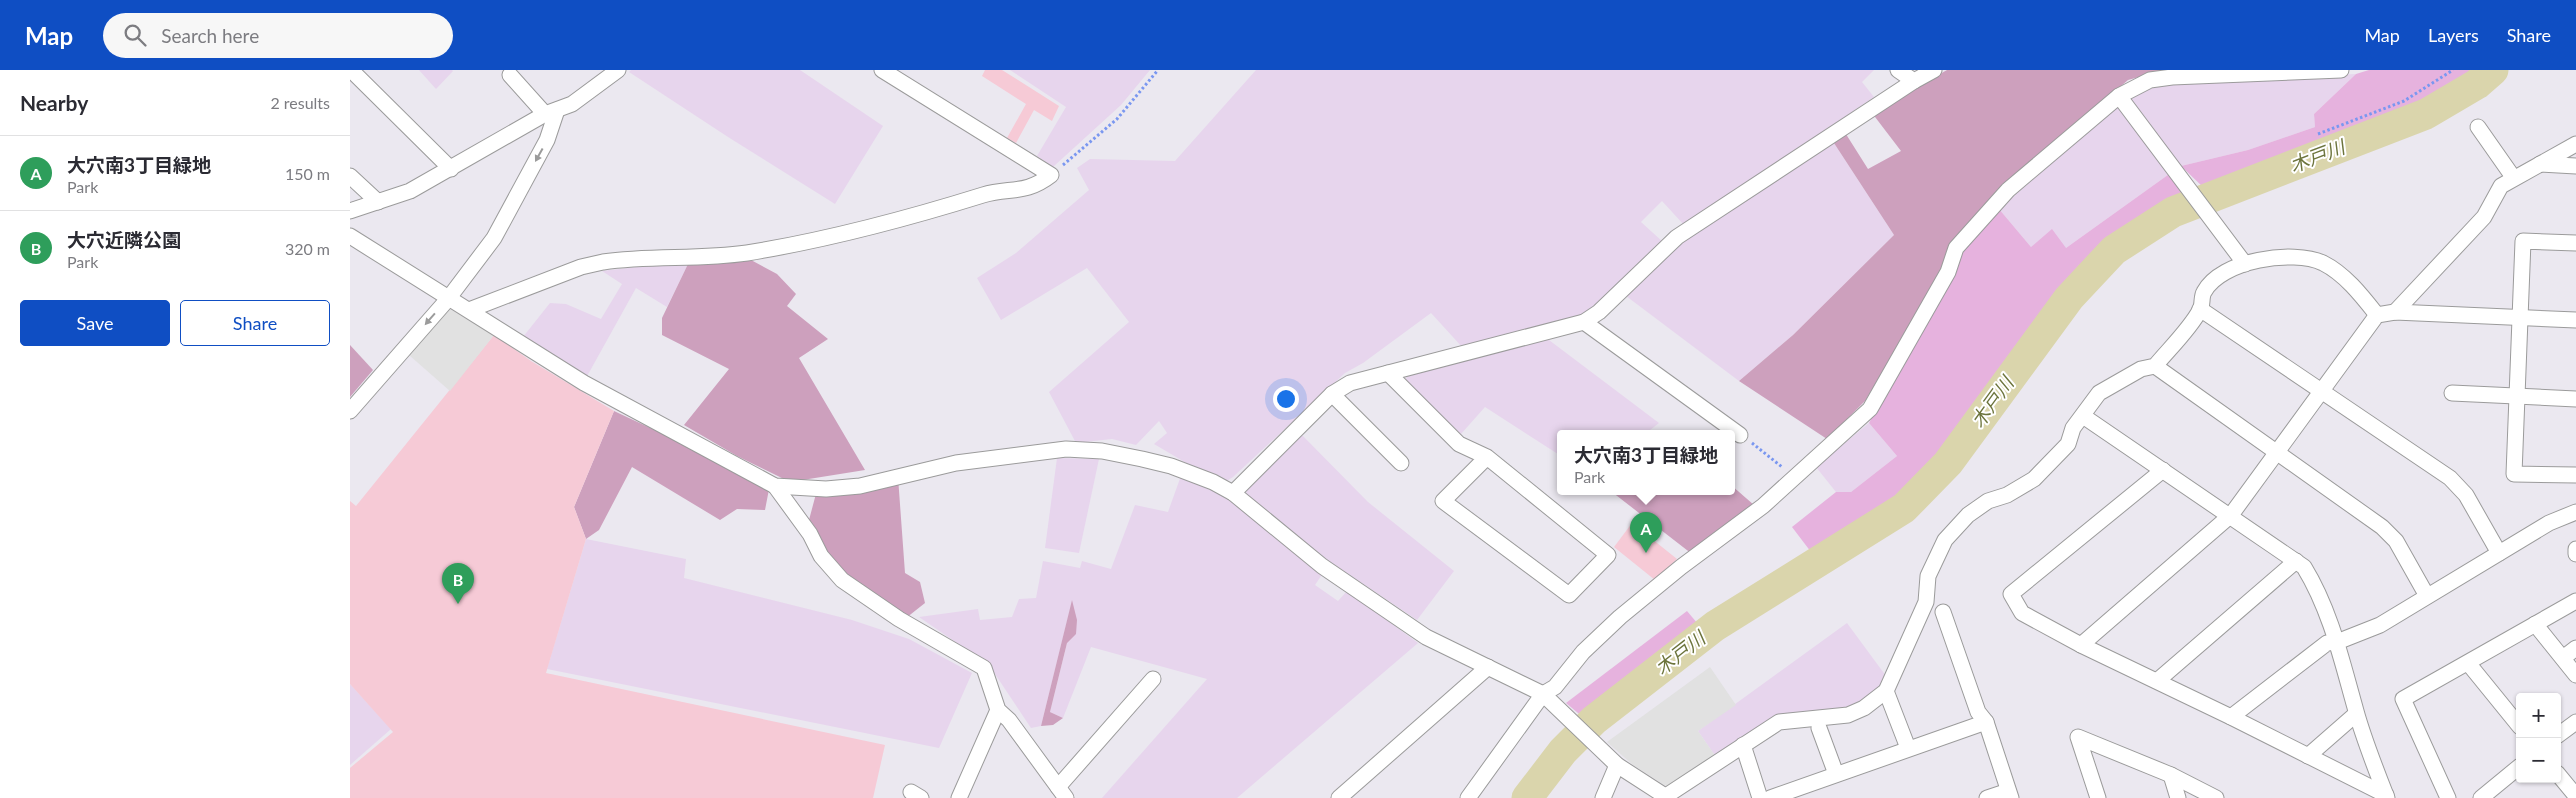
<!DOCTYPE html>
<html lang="en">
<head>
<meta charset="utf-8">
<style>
  body { margin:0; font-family:Lato,"Noto Sans JP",sans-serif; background:#f7f7f7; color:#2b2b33 }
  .controls { position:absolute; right:15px; bottom:15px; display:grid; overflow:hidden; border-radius:5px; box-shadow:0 1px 4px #0004 }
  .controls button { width:45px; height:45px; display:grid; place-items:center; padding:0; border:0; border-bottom:1px solid #e1e1e2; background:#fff; color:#2b2b33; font:25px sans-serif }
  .you { position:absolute; left:935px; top:328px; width:18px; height:18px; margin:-12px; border:4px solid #fff; border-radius:50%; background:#1a73e8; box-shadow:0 0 0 8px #1a73e833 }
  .badge { display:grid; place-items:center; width:32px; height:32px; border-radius:50%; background:#0f4ec3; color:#fff; font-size:16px; font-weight:700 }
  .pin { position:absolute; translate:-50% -41px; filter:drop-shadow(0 1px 2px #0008) }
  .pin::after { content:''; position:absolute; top:26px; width:18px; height:15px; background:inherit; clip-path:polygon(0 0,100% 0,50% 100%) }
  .popup { position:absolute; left:1207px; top:360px; width:178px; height:65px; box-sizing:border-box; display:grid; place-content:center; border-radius:5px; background:#fff; filter:drop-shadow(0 1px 4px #0005); font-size:16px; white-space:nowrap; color:#7c7c81 }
  .popup b { font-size:19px; color:#2b2b33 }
  .popup::after { content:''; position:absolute; left:50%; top:100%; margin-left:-10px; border:10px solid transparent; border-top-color:#fff }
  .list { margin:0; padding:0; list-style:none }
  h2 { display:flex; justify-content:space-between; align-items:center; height:65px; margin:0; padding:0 20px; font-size:21px }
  h2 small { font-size:16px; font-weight:400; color:#7c7c81 }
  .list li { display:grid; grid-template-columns:32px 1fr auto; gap:15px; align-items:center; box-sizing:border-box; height:75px; padding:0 20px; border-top:1px solid #e1e1e2 }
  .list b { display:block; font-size:19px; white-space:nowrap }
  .list p { margin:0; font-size:16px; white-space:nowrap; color:#7c7c81 }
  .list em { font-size:16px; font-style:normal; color:#7c7c81 }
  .actions { display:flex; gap:10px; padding:15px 20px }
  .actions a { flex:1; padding:11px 0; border:1px solid #0f4ec3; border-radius:5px; text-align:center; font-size:18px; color:#0f4ec3 }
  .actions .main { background:#0f4ec3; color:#fff }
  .icon { flex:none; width:28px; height:28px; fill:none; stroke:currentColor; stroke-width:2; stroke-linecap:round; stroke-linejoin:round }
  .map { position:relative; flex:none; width:2226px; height:728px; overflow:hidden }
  header { display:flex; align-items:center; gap:30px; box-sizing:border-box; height:70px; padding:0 25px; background:#0f4ec3; color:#fff }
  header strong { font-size:24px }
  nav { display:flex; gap:28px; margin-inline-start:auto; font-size:18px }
  .search { width:350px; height:45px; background:#f7f7f7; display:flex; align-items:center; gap:12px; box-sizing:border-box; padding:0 18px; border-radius:28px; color:#7c7c81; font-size:19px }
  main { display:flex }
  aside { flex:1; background:#fff }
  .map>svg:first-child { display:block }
</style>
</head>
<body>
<header>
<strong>Map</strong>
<div class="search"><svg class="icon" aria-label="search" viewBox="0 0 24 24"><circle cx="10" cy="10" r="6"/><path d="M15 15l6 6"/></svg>Search here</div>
<nav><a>Map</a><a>Layers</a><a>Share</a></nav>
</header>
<main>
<aside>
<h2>Nearby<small>2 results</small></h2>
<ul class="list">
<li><span class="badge" style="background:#2e9e5b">A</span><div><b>大穴南3丁目緑地</b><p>Park</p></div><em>150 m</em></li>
<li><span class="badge" style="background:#2e9e5b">B</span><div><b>大穴近隣公園</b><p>Park</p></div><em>320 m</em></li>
</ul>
<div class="actions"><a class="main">Save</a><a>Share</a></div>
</aside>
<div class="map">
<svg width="2226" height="728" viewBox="0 0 2226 728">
  <rect width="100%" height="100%" fill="#ebe8f0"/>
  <g fill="#e7d5ed">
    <path d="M 69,0 L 102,0 L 103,1 L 86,19 Z"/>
    <path d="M 281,0 L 450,0 L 533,56 L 485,134 L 378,67 L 279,2 Z"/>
    <path d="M 660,0 L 800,0 L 771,35 L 703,97 L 687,86 L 716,37 Z"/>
    <path d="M 906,0 L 1524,0 L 1512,12 L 1524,27 L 1334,155 L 1312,131 L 1291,152 L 1313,172 L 1247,238 L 1232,245 L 1113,278 L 1081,243 L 1013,293 L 995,303 L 883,407 L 872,414 L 804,374 L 817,363 L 809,351 L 786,375 L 762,369 L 726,373 L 699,322 L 779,252 L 737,198 L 651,250 L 627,208 L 666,183 L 739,120 L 727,98 L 740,89 L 825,91 Z"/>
    <path d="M 2006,4 L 1964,44 L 1965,57 L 1898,80 L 1831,96 L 1777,31 L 1801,16 L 1824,12 Z"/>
    <path d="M 1768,35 L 1822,102 L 1716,178 L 1681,177 L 1649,139 Z"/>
    <path d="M 1482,70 L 1544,165 L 1443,265 L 1389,311 L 1276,226 L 1331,173 Z"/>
    <path d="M 313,194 L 338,194 L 317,237 L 286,218 L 236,308 L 173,267 L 200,233 L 216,234 L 251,249 L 272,214 L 252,201 Z"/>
    <path d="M 1195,267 L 1309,353 L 1295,364 L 1211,364 L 1211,386 L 1135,337 L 1111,364 L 1055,312 L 1058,303 Z"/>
    <path d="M 1519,353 L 1547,386 L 1501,422 L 1486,422 L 1466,397 Z"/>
    <path d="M 949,362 L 1018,432 L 1104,501 L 1067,550 L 967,483 L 896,425 L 897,417 Z"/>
    <path d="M 707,388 L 749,389 L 729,483 L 695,478 Z"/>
    <path d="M 832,403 L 878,427 L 885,435 L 973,503 L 965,515 L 988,531 L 997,521 L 1068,573 L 887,728 L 752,728 L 857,609 L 741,577 L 713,648 L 700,642 L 717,573 L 722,531 L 691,656 L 681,658 L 639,595 L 569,547 L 628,539 L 630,550 L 662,547 L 669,529 L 686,528 L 693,491 L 730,498 L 732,491 L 761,499 L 785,435 L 818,442 Z"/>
    <path d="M 236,469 L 336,489 L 334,508 L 502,550 L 559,569 L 622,603 L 589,678 L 197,599 Z"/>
    <path d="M 1497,553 L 1536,606 L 1528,621 L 1495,639 L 1430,645 L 1420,649 L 1400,665 L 1366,687 L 1348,661 Z"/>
    <path d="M 0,614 L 41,659 L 0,695 Z"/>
  </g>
  <g fill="#e6b2de">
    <path d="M 2019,0 L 2133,0 L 2126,7 L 2070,41 L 1854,118 L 1831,96 L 1898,80 L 1965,57 L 1964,44 L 2006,4 Z"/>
    <path d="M 1822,102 L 1834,128 L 1760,170 L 1667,283 L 1598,376 L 1545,432 L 1461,482 L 1442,457 L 1486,422 L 1501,422 L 1547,386 L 1519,353 L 1611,180 L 1649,139 L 1681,177 L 1702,159 L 1716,178 Z"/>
    <path d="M 1337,541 L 1353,560 L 1234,648 L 1216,633 Z"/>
  </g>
  <g fill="#cda0bd">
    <path d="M 1597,0 L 1838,0 L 1800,4 L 1778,10 L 1655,116 L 1594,200 L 1515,331 L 1477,369 L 1389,311 L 1443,265 L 1544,165 L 1482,70 L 1494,61 L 1518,99 L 1551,81 L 1522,43 Z"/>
    <path d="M 401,190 L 427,204 L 446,224 L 437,236 L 478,269 L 449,288 L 515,400 L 440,412 L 387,386 L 334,355 L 379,299 L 312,265 L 312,248 L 338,194 Z"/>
    <path d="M 0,275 L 23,300 L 0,327 Z"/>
    <path d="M 264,341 L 420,414 L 415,440 L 387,439 L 370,450 L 282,397 L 249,460 L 236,469 L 224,437 Z"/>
    <path d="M 548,407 L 555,503 L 570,512 L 575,533 L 556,548 L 494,506 L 473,481 L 459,450 L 467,420 Z"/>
    <path d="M 1381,415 L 1404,435 L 1342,484 L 1262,422 L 1381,422 Z"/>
    <path d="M 722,530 L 727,550 L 726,564 L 717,573 L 700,642 L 713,648 L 703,655 L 691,656 Z"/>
  </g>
  <g fill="#f6cad6">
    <path d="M 635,0 L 652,0 L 709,36 L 702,51 L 684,40 L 666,73 L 657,68 L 676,34 L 632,6 Z"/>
    <path d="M 144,265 L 181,291 L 264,341 L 224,437 L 236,469 L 196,603 L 535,675 L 523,728 L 0,728 L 0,698 L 43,662 L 0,614 L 0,431 L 6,436 Z"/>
    <path d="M 1282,453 L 1327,489 L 1305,510 L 1264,477 Z"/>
  </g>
  <g fill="#e1e1e1">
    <path d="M 98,238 L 144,265 L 100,321 L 59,285 Z"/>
    <path d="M 1360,597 L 1386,635 L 1348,661 L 1366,687 L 1319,718 L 1283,695 L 1257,672 Z"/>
  </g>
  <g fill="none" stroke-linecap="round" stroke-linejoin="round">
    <path stroke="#dad5ac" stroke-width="31" d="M 1177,728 L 1213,681 L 1244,650 L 1365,556 L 1554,438 L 1598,393 L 1719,228 L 1764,180 L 1823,142 L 2076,44 L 2127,14 L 2143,0"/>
    <defs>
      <g id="minor">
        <path d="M 1,0 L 101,99"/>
        <path d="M 1548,0 L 1564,11 L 1584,0"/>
        <path d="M 160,5 L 195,44"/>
        <path d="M 1769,26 L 1895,194"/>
        <path d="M 2128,57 L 2163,107"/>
        <path d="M 2190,94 L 2226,96"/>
        <path d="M 0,106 L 28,132"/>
        <path d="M 0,141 L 60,121 L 195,44 L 222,34 L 268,0"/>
        <path d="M 0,166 L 234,313 L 425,416 L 476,419 L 510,416 L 606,393 L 716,379 L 752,381 L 792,389 L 821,396 L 863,412 L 883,423 L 972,496 L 1076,567 L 1193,624 L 1267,695 L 1318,728"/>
        <path d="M 2226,173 L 2173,171 L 2164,404 L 2226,405"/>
        <path d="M 1850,239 L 2100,408 L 2116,425 L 2149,483"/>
        <path d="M 119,240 L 231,197 L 253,192 C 300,185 349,190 397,183 C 477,170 556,149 633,125 C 660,117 675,125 701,105 L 532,0"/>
        <path d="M 2045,242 L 2134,147 L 2151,116 L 2226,74"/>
        <path d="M 1234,252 L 1390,365"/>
        <path d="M 1805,296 L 2032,457 L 2046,471 L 2077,526"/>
        <path d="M 1038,303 L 1109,374 L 1137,387 L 1258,485 L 1219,525 L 1093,431 L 1137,387"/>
        <path d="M 2102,323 L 2226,329"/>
        <path d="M 982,324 L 1051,393"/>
        <path d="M 0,341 L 98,229 L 144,168 L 197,70 L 207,40"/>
        <path d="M 1733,346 L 1954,497 C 1981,541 1992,592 2006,641 C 2014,670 2026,700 2037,728"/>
        <path d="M 1813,400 L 1661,524 L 1672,543 L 1731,575 L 1881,647 L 2036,725"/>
        <path d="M 425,416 L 460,464 L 471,486 L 492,510 L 549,549 L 634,598 L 648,640 L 659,650 L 716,728"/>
        <path d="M 883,423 L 982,324 L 1000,313 L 1234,252 L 1249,242 L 1327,167 L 1564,11"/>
        <path d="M 2226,479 L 2226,484"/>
        <path d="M 1593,542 L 1628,642 L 1636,652 L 1661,728"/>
        <path d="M 2185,554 L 2226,605"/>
        <path d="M 1731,575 L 1881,445 L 2027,245 L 2045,242 L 2226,250"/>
        <path d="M 2213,588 L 2226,578"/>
        <path d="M 2118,593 L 2170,657"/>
        <path d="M 1807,611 L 1946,491"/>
        <path d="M 1536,621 L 1558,678"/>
        <path d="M 1881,647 L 1977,573 L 1987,572 L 2030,555 L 2199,453 L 2226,442"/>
        <path d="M 1469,658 L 1486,704"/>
        <path d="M 2207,666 L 2226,652"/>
        <path d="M 1393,675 L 1410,728"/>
        <path d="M 1958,686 L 2006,644"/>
        <path d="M 2207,703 L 2226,726"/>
        <path d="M 1821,705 L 1828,728"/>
        <path d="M 708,717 L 803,609"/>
        <path d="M 561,722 L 571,728"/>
        <path d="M 1316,726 L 1429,652 L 1498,645 L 1514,638 L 1536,621 L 1576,532 L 1578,506 L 1595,470 L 1618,445 L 1638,431 L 1657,425 L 1684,409 L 1718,374 L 1723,358 L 1749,323 L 1791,299 L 1805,296 C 1819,279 1840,259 1850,240 C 1853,235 1851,227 1854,222 C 1871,190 1943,179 1973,193 C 1995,204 2012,226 2027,245"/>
        <path d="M 609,728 L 648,640"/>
        <path d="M 989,728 L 1138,597"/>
        <path d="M 1118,728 L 1193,624 L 1205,617 L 1233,582 L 1270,547 L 1331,497 L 1413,436 L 1520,339 L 1598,202 L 1606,178 L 1658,120 L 1769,26 L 1800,10 L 1822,7 L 1991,0"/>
        <path d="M 1253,728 L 1267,695"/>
        <path d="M 1420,728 L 1636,652"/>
        <path d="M 1637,728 L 1658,721"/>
        <path d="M 1748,728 L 1728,667 L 1821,705 L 1866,728"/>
        <path d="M 2098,728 L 2053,629 L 2226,531"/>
        <path d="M 2131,728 L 2170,696"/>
      </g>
    </defs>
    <use href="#minor" stroke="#9b9b9b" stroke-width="17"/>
    <g stroke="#7a97f0" stroke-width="3" stroke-dasharray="2.5 2.5" stroke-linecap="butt">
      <path d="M 1968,64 L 2054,31 L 2103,0"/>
      <path d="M 713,95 L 767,49 L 808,0"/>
      <path d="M 1402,373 L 1432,397"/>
    </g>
    <use href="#minor" stroke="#fff" stroke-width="15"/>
  </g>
  <defs><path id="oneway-solid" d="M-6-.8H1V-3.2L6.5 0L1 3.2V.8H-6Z" transform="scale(1.25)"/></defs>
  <g fill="#9b9b9b">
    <use href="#oneway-solid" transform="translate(189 85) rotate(119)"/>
    <use href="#oneway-solid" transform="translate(80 249) rotate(131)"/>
  </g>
  <g text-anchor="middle" stroke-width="4" stroke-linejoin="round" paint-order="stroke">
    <g font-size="19" font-style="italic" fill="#6c743c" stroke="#fff">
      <text transform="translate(1967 86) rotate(-21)" y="7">木戸川</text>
      <text transform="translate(1642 332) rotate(-54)" y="7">木戸川</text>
      <text transform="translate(1330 583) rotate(-38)" y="7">木戸川</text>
    </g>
  </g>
</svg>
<div class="controls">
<button>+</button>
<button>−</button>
</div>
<div class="you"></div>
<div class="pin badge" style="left:1296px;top:483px;background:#2e9e5b">A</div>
<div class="popup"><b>大穴南3丁目緑地</b>Park</div>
<div class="pin badge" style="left:108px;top:534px;background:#2e9e5b">B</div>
</div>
</main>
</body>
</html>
